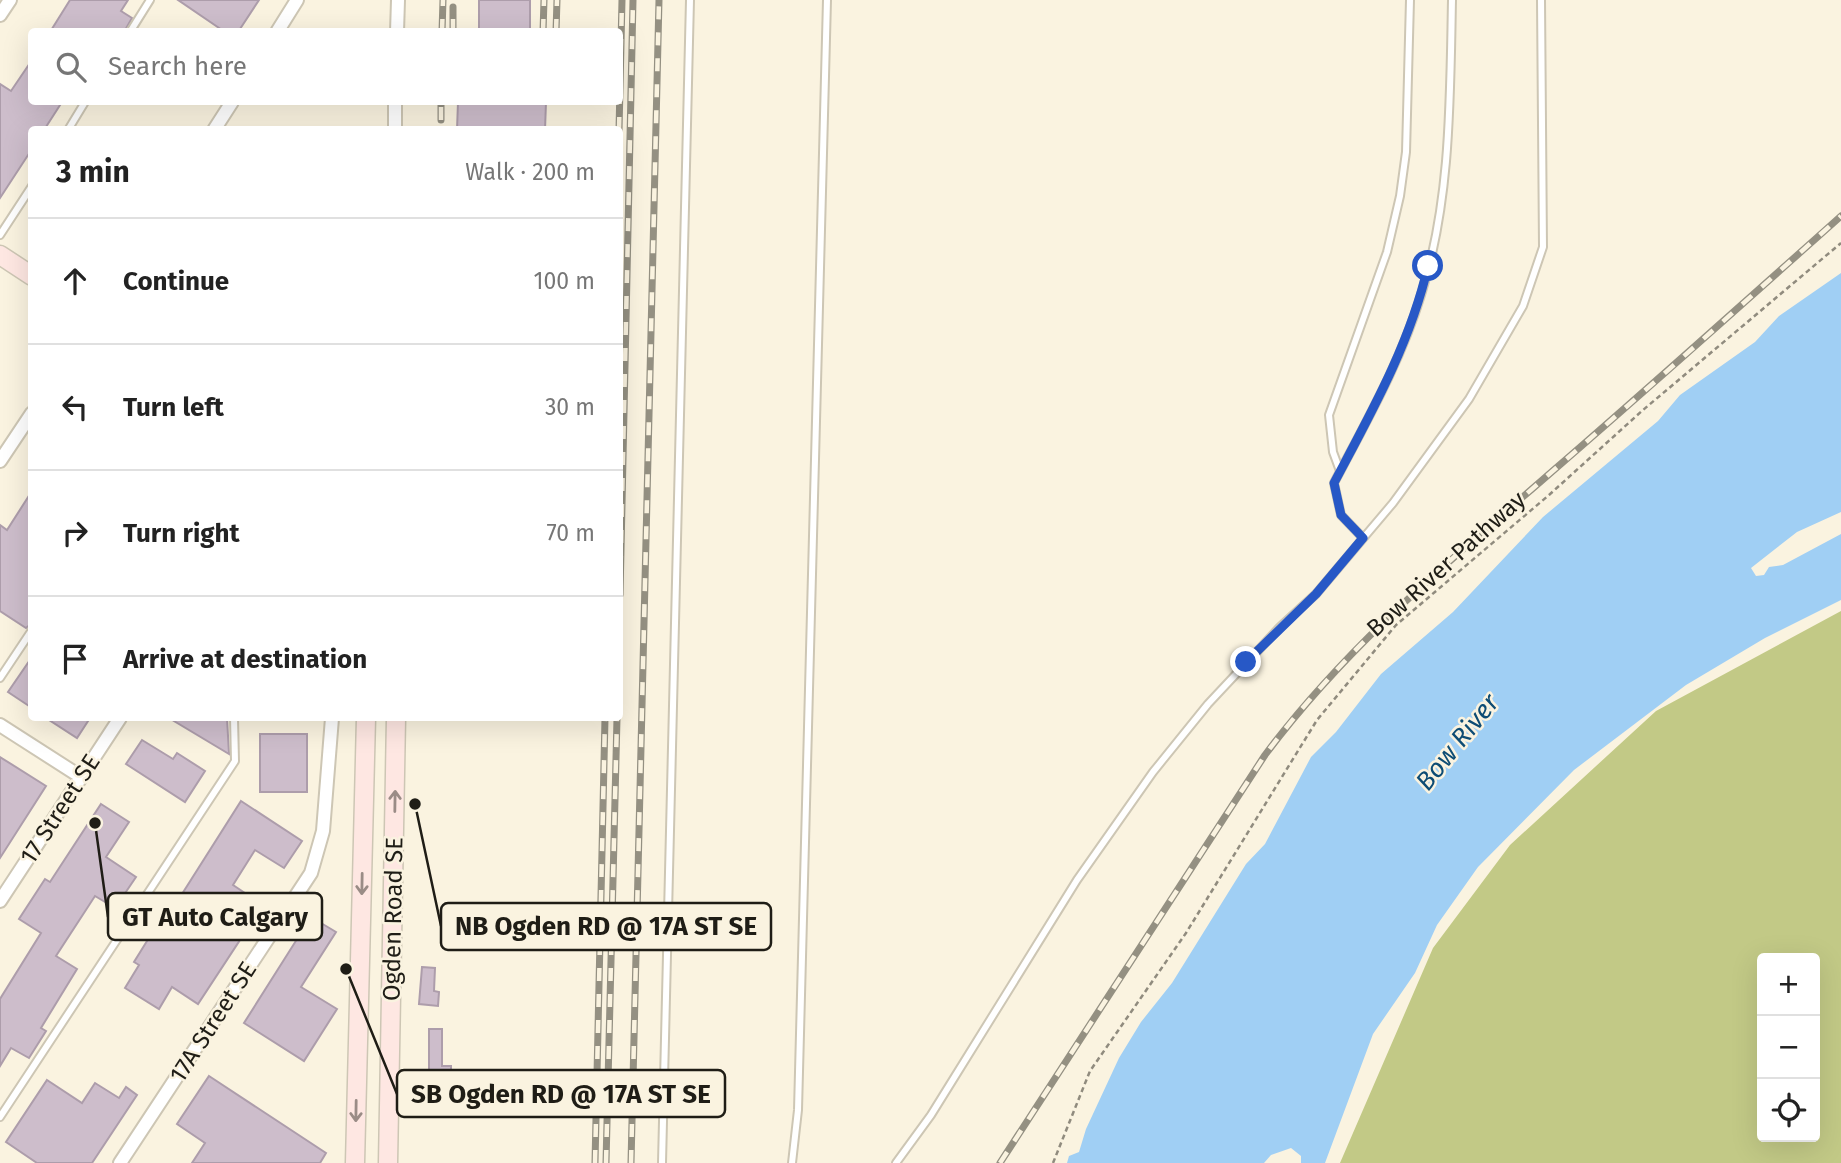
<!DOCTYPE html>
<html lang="en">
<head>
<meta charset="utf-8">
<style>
  body { margin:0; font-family:"Fira Sans",sans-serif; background:#f2f2f2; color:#222 }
  .controls { position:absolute; right:21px; bottom:21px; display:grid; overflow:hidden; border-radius:7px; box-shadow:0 7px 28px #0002 }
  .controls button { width:63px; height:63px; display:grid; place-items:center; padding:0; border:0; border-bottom:2px solid #e0e0e0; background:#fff; color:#222; font:35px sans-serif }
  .stop { position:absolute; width:21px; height:21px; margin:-16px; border:5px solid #2758c6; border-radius:50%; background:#fff }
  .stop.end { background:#2758c6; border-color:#fff; box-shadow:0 2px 7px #0008 }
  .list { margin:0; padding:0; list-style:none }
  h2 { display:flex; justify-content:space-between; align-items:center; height:91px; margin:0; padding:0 28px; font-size:30px }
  h2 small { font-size:23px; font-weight:400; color:#767676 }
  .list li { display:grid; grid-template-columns:46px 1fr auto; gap:21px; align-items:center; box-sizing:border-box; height:126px; padding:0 28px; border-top:2px solid #e0e0e0 }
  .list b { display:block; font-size:26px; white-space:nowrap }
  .list em { font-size:23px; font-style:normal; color:#767676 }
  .icon { flex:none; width:38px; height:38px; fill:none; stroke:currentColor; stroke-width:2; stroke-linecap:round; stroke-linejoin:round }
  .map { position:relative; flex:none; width:1841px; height:1163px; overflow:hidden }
  .search { position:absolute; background:#fff; box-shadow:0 7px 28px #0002; left:28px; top:28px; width:595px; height:77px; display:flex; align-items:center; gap:18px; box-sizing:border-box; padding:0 24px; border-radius:7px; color:#767676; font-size:26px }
  .panel { position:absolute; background:#fff; box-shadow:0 7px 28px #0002; left:28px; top:126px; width:595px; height:595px; border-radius:7px }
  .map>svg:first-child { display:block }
</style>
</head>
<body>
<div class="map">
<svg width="1841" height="1163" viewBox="0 0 1841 1163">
  <rect width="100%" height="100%" fill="#faf3e0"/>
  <path fill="#c2c986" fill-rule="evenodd" d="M 1841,611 L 1841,1163 L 1340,1163 L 1433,948 L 1510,845 L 1656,711 ZM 1815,958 L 1815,1137 L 1762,1137 L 1762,958 Z"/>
  <path fill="#a0cff4" d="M 1841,273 L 1841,512 L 1797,532 L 1751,568 L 1756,576 L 1764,575 L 1769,567 L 1783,565 L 1841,534 L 1841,600 L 1765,638 L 1686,685 L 1574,770 L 1478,867 L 1437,925 L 1415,973 L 1373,1034 L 1325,1163 L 1301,1163 L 1301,1156 L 1291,1148 L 1271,1155 L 1264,1163 L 1067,1163 L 1069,1156 L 1079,1152 L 1086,1129 L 1119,1058 L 1141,1022 L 1172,983 L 1246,864 L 1265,844 L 1311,757 L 1336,732 L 1381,674 L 1453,612 L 1543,517 L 1658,421 L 1680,395 L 1755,342 L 1779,316 Z"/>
  <g fill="#cdbdcb" stroke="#ad9dab" stroke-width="2">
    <path d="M 70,0 L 128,0 L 121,11 L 132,18 L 124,32 L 50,32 Z"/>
    <path d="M 178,0 L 259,0 L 238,32 L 225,32 Z"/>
    <rect x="479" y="0" width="51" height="32"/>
    <path d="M 32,60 L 32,102 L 62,102 L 44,130 L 32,130 L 32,149 L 0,198 L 0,84 L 11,91 Z"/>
    <path d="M 458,102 L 546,102 L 545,130 L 457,130 Z"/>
    <path d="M 32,491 L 32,623 L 26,628 L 0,611 L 0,525 L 7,530 Z"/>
    <path d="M 32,657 L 32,708 L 8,692 Z"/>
    <path d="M 46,718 L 90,718 L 77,738 Z"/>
    <path d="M 169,718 L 227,718 L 229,754 Z"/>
    <rect x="260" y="734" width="47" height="58"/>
    <path d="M 142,740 L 173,759 L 177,753 L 205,771 L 185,802 L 126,764 Z"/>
    <path d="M 0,757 L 46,786 L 0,858 Z"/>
    <path d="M 241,801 L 302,841 L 284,868 L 255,850 L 233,885 L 263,905 L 198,1004 L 172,987 L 159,1009 L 125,988 L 139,965 L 134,962 L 152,933 L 156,935 Z"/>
    <path d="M 101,804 L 129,822 L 106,857 L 136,877 L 115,908 L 95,896 L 56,956 L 77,969 L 41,1028 L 46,1031 L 29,1058 L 11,1048 L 0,1066 L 0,999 L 41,933 L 19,919 L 45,879 L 50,882 Z"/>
    <path d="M 311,917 L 336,932 L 301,987 L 337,1009 L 304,1061 L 244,1023 Z"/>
    <path d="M 422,967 L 435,968 L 434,991 L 439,992 L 438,1006 L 419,1004 Z"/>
    <path d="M 429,1029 L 442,1029 L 442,1066 L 451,1066 L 451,1081 L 429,1081 Z"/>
    <path d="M 209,1076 L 326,1153 L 320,1163 L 192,1163 L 205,1143 L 177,1124 Z"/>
    <path d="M 47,1080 L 82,1103 L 95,1083 L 119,1098 L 126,1087 L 137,1095 L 92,1163 L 37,1163 L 6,1142 Z"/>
  </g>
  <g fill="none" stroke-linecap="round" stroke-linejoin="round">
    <defs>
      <g id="lane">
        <path d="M 130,32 L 150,0"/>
        <path d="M 68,130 L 85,102"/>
        <path d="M 0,235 L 32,186"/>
        <path d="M 1340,471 L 1333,452 L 1329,415 L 1387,252 L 1400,196 L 1406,152 L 1410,0"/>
        <path d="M 1363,538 L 1341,515 L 1334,483 C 1366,422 1401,361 1421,295 C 1451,200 1450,99 1452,0"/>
        <path d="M 0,678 L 32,630"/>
        <path d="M 0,1117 L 235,761 L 234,718"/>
        <path d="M 662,1163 L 690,0"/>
        <path d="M 792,1163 L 798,1110 L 827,0"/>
        <path d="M 896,1163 L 931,1115 L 1077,880 L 1153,772 L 1208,704 L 1280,627 L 1316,594 L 1393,503 L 1469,399 L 1523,306 L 1543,247 L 1541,0"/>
      </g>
      <g id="street">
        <path d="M 0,15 L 10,0"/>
        <path d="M 277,32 L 297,0"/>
        <path d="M 397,32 L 398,0"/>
        <path d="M 214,130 L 232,102"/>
        <path d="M 395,130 L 395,102"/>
        <path d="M 0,461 L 32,413"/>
        <path d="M 0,725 L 81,777"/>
        <path d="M 0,901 L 120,718"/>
        <path d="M 120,1163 L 311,873 L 323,831 L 332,718"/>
      </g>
      <g id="secondary">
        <path d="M 0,255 L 32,276"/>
        <path d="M 355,1163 L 366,718"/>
        <path d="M 388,1163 L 396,718"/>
      </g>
    </defs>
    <use href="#lane" stroke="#cdc6b4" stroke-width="10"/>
    <use href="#street" stroke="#cdc6b4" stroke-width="16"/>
    <use href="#secondary" stroke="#cdc6b4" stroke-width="21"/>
    <path stroke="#908b7e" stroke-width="2.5" stroke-dasharray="5 3.5" stroke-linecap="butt" d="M 1053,1163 L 1090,1071 L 1186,933 L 1317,720 L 1396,625 L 1549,495 L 1643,410 L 1841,243"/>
    <use href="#lane" stroke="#fff" stroke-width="6"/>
    <use href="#street" stroke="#fff" stroke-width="12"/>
    <use href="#secondary" stroke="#fee7e2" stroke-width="18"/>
    <defs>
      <g id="rail">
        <path d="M 442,32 L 443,0"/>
        <path d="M 453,32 L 453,7"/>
        <path d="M 543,32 L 544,0"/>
        <path d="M 556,32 L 557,0"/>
        <path d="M 441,120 L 441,102"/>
        <path d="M 619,130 L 622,0"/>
        <path d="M 620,595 L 633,0"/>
        <path d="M 595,1163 L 605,718"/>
        <path d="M 606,1163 L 617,718"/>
        <path d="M 631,1163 L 659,0"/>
        <path d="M 1000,1163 L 1265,755 C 1347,645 1452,559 1555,469 C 1651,386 1746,301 1841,216"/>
      </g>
    </defs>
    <use href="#rail" stroke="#949082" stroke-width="7"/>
    <use href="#rail" stroke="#faf3e0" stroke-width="4.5" stroke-dasharray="13" stroke-linecap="butt"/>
  </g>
  <defs><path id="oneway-shaft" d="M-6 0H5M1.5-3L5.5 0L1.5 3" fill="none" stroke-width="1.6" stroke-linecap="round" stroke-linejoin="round" transform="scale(1.75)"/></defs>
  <g stroke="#9a8c86">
    <use href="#oneway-shaft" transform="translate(395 801) rotate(-89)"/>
    <use href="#oneway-shaft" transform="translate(362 884) rotate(91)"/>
    <use href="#oneway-shaft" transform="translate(356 1111) rotate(91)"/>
  </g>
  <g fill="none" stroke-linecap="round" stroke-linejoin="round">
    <path stroke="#2758c6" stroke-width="9" d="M 1246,662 L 1316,594 L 1363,538 L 1341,515 L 1334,483 C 1371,413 1410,344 1428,266"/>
  </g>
  <g text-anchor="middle" stroke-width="5" stroke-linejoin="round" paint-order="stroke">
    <g font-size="24" fill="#1f1d16" stroke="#faf3e0">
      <text transform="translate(1446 564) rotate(-42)" y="8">Bow River Pathway</text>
      <text transform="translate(60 809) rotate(-57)" y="8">17 Street SE</text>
      <text transform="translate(393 919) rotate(-89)" y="8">Ogden Road SE</text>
      <text transform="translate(213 1022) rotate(-57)" y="8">17A Street SE</text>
    </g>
    <g font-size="26" font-style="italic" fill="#0d4c74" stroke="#faf3e0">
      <text transform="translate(1457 742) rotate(-51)" y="9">Bow River</text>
    </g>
  </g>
  <path fill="none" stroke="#1f1d16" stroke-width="2.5" d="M95 823L108 917M415 804L441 926M346 969L397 1094"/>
  <g fill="#1f1d16" stroke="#faf3e0" stroke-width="2.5">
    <circle cx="95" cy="823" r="7"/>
    <circle cx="415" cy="804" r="7"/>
    <circle cx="346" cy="969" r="7"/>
  </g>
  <g fill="#faf3e0" stroke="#1f1d16" stroke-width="2.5">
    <rect x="108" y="893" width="214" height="47" rx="7"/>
    <rect x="441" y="903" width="330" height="47" rx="7"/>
    <rect x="397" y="1070" width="328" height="47" rx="7"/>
  </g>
  <g font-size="26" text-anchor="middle" font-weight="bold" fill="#1f1d16">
    <text x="215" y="926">GT Auto Calgary</text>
    <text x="606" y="935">NB Ogden RD @ 17A ST SE</text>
    <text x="561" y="1103">SB Ogden RD @ 17A ST SE</text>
  </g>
</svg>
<div class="controls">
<button>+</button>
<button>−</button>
<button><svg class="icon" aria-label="locate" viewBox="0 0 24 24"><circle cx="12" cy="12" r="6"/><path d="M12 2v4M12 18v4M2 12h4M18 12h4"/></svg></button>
</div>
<div class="stop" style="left:1428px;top:266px"></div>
<div class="stop end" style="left:1246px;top:662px"></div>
<div class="search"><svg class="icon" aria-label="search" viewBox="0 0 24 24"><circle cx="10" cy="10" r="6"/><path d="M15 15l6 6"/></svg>Search here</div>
<section class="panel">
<h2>3 min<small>Walk · 200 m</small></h2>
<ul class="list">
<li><svg class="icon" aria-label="ahead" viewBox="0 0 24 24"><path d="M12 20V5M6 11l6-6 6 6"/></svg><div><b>Continue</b></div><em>100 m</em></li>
<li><svg class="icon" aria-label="left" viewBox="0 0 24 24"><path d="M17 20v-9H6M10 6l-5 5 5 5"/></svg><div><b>Turn left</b></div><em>30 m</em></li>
<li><svg class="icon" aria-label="right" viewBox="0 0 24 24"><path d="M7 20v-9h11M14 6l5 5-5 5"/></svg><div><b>Turn right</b></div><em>70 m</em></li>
<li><svg class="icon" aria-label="arrive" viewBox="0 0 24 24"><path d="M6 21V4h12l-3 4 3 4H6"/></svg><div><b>Arrive at destination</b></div></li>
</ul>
</section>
</div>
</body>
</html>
